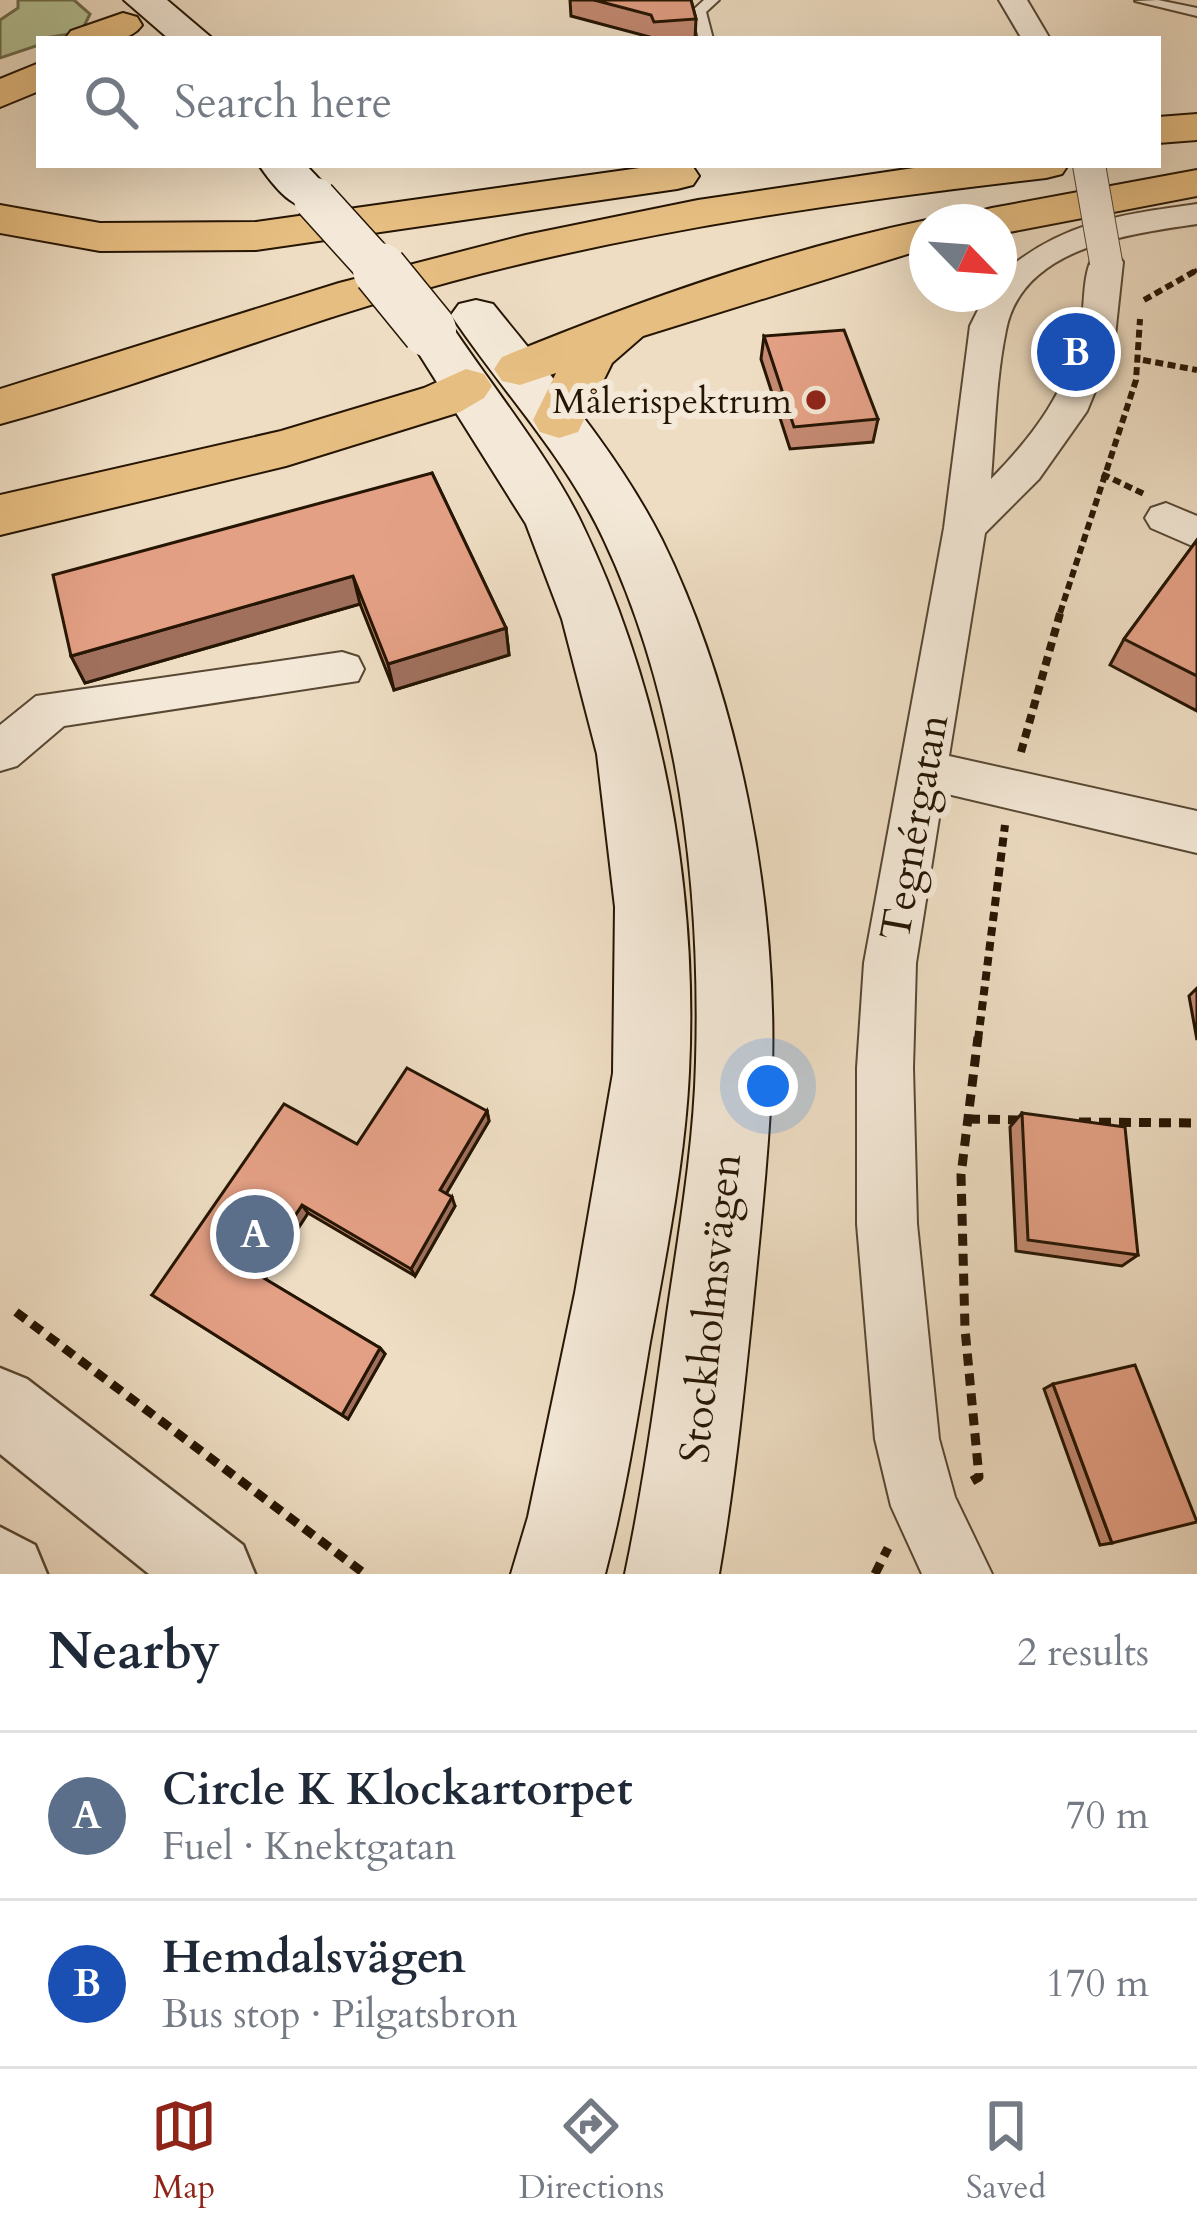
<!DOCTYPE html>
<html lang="en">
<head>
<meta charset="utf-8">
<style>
  body { margin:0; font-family:Cardo,serif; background:#f2f2f3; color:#1f2937 }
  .compass { position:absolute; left:909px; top:204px; width:108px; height:108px; border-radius:50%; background:#fff; box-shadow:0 12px 48px #0002; rotate:115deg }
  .you { position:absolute; left:768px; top:1086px; width:42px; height:42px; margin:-30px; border:9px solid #fff; border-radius:50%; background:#1a73e8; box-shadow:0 0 0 18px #1a73e833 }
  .badge { display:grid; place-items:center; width:78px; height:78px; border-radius:50%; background:#8f2418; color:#fff; font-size:39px; font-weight:700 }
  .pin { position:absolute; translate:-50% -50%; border:6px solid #fff; box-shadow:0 3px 12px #0006 }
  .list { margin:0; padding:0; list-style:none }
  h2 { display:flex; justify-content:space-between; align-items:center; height:156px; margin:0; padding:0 48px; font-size:51px }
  h2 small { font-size:39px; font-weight:400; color:#747a83 }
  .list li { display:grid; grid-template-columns:78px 1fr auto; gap:36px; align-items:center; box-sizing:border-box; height:168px; padding:0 48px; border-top:3px solid #e0e1e3 }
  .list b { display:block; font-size:45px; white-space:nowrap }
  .list p { margin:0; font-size:39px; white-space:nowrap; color:#747a83 }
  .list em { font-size:39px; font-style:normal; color:#747a83 }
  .icon { flex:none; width:66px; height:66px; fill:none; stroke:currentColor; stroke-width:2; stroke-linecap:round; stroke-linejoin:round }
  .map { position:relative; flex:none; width:1197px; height:1574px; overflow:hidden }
  .search { position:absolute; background:#fff; box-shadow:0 12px 48px #0002; left:36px; right:36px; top:36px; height:132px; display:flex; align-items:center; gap:30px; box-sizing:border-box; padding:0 42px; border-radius:0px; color:#747a83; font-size:45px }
  .sheet { height:492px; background:#fff }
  nav { display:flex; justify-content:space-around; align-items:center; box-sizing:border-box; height:168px; border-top:3px solid #e0e1e3; background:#fff; font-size:33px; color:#747a83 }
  nav a { display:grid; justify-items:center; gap:6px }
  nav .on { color:#8f2418 }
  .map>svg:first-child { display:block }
</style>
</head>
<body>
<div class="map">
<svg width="1197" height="1574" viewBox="0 0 1197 1574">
  <rect width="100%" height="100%" fill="#eeddc3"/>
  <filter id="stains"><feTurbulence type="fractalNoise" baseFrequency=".00167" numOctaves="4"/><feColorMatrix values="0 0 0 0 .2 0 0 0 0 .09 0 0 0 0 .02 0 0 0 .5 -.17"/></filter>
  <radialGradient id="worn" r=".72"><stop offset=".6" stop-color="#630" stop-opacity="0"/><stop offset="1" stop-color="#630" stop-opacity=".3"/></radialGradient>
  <path fill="#b5c296" stroke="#6d6c4c" stroke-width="3" d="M 18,0 L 74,0 L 90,14 L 81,32 L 39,39 L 39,45 L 0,58 L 0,20 L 18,8 Z"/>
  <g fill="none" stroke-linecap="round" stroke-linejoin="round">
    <defs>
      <g id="service">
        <path d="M 704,0 L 719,0 L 706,12 L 713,39 L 699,39 L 692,11 Z"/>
        <path d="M 1158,0 L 1197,8 L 1197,16 L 1135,1 Z"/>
      </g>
      <g id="minor">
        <path d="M 999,0 L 1027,0 L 1050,39 L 1022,39 Z"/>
        <path d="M 1197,204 L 1197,224 C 1129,234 1022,247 1006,330 C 996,378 995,430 991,479 C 1034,435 1068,390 1081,328 C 1085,306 1082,273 1094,255 L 1118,255 L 1123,262 L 1114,345 L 1087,411 L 1039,479 L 985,533 L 949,756 L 1197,811 L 1197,853 L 943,793 L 916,963 L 913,1068 L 917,1224 L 939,1439 L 955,1497 L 992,1574 L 922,1574 L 891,1506 L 875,1439 L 857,1224 L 857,1068 L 864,963 L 944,528 L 970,326 L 986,294 L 999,294 L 999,276 C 1061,222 1118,215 1197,204 Z"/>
        <path d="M 1166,503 L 1197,516 L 1197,548 L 1151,528 L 1145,518 L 1151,508 Z"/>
        <path d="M 342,652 L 358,657 L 364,669 L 358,681 L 64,726 L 17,766 L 0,771 L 0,725 L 36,696 Z"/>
      </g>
      <g id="tertiary">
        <path d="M 0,1368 L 27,1379 L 243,1545 L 255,1574 L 149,1574 L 0,1454 Z"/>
        <path d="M 0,1527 L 35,1545 L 47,1574 L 0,1574 Z"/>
      </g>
      <g id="secondary">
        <path d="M 124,0 L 167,0 L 213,39 L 169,39 Z"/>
        <path d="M 259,165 L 306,165 L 338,199 L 331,209 C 298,217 277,191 259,165 Z"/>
        <path d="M 476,300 L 493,304 C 554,380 618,453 662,540 C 738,695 777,896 772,1069 C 769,1150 760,1232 752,1313 C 743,1400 734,1487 719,1574 L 625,1574 C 643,1488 655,1401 667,1314 C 679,1231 694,1146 696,1062 C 701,887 679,699 604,540 C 565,456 502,391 451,315 L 459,304 Z"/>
        <path d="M 429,314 L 447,319 C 488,381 551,459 582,524 C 662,690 698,888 689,1072 C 685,1159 666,1256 650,1342 C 637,1420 625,1498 605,1574 L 511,1574 L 528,1517 L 575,1293 L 613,1073 L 615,907 L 597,754 L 562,619 L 526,524 L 404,330 L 411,319 Z"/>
      </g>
      <g id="motorway">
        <path d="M 123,13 L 137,17 L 142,25 C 127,47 90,39 65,39 L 71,31 Z"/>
        <path d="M 39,63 L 39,91 L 0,107 L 0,79 Z"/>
        <path d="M 1197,114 L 1197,140 L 1158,143 L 1158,117 Z"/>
        <path d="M 661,165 L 693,167 L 699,176 L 693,185 L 677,189 L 256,250 L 100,251 L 0,233 L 0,205 L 100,223 L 256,222 Z"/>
        <path d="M 934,165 L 1068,165 L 1062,174 L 1046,178 C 847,201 647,229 453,281 C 300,322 152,383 0,424 L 0,389 L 339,283 L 526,235 L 698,200 Z"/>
        <path d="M 1197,170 L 1197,196 L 999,234 L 999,222 L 969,222 L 976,212 L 992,208 Z"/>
        <path d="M 927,220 L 935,222 L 927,222 L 927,248 L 643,336 L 612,363 L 578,432 L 559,438 L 540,432 L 533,420 L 556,373 L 520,385 L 502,381 L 494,369 L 502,357 C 639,301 781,250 927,220 Z"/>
        <path d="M 466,369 L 484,374 L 492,386 L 484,398 L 460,412 L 286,466 L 0,535 L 0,495 L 281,431 L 424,388 Z"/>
      </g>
    </defs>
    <use href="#service" stroke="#574733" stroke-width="4"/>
    <use href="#minor" stroke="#574733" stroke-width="4"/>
    <use href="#tertiary" stroke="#574733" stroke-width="5"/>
    <use href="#secondary" stroke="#251503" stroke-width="4"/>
    <use href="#motorway" stroke="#251503" stroke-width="4"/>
    <path stroke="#251503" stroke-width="4.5" stroke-dasharray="6 4.5" stroke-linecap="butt" d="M 1192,273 L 1197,270"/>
    <g stroke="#251503" stroke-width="6" stroke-dasharray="8 4.5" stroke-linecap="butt">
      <path d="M 1144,300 L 1197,270"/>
      <path d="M 1143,360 L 1197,370"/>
      <path d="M 1102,474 L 1144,494"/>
      <path d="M 1060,613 L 1136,380 L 1140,319"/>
    </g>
    <g stroke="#251503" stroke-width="8" stroke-dasharray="9 6" stroke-linecap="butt">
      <path d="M 1021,752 L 1061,610"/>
      <path d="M 978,1040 L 1005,825"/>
    </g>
    <g stroke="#251503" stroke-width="9" stroke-dasharray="12 8" stroke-linecap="butt">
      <path d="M 968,1119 L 1022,1120"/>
      <path d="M 1079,1122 L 1197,1123"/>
      <path d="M 16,1312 L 365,1574"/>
      <path d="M 972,1481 L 979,1477 L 965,1329 L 961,1175 L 978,1037"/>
      <path d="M 875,1574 L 888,1548"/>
    </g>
    <use href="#service" fill="#f4e9d8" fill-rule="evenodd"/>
    <use href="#minor" fill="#f4e9d8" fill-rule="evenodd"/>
    <use href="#tertiary" fill="#f4e9d8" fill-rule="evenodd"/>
    <use href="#secondary" fill="#f4e9d8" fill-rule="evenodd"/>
    <use href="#motorway" fill="#e7be82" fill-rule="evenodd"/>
    <defs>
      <path id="minor-bridge" d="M 1089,165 L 1106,262"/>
      <path id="secondary-bridge-far1" d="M 315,199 L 382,273"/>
      <path id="secondary-bridge" d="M 380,270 L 429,330"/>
    </defs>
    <use href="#minor-bridge" stroke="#574733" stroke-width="34" stroke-linecap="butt"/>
    <use href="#secondary-bridge-far1" stroke="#251503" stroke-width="45" stroke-linecap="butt"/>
    <use href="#secondary-bridge" stroke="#251503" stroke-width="57" stroke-linecap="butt"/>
    <use href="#minor-bridge" stroke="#f4e9d8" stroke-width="32"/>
    <use href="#secondary-bridge-far1" stroke="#f4e9d8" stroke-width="42"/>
    <use href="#secondary-bridge" stroke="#f4e9d8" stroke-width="54"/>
  </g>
  <g fill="#c48a72" stroke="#251503" stroke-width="3">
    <path d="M 570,0 L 691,0 L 696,19 L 695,39 L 651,39 L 650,37 L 571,16 Z"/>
    <path d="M 764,336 L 878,419 L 873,442 L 790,449 L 761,359 Z"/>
    <path d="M 432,473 L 506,628 L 509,655 L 394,690 L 360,604 L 85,683 L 71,656 Z"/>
    <path d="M 1197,540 L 1197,711 L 1110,665 L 1124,639 Z"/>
    <path d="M 1197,988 L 1197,1040 L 1189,996 Z"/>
    <path d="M 487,1111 L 489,1121 L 446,1194 L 455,1206 L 415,1276 L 308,1213 L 265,1279 L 380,1348 L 385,1354 L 348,1419 L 152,1295 L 357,1144 Z"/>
    <path d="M 1022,1113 L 1138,1255 L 1122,1266 L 1016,1251 L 1010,1127 Z"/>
    <path d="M 1053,1384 L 1112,1543 L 1100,1545 L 1044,1389 Z"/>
  </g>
  <g fill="#a0705d" stroke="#251503" stroke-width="3">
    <path d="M 353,576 L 360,604 L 85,683 L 71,656 Z"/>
    <path d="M 506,628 L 509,655 L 394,690 L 388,664 Z"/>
    <path d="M 487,1111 L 489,1121 L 443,1199 L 440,1190 Z"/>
    <path d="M 452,1197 L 455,1206 L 415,1276 L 411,1269 Z"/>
    <path d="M 302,1205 L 308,1213 L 264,1281 L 257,1274 Z"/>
    <path d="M 380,1348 L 385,1354 L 348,1419 L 342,1415 Z"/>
  </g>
  <g fill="#e4a085" stroke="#251503" stroke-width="3">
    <path d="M 594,0 L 691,0 L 696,19 L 654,22 L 651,15 Z"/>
    <path d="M 844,330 L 878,419 L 794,427 L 764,336 Z"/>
    <path d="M 432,473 L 506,628 L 388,664 L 353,576 L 71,656 L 53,575 Z"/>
    <path d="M 1197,540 L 1197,676 L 1124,639 Z"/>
    <path d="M 407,1068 L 487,1111 L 440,1190 L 452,1197 L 411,1269 L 302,1205 L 257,1274 L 380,1348 L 342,1415 L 152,1295 L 284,1104 L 357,1144 Z"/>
    <path d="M 1022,1113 L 1125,1127 L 1138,1255 L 1028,1240 Z"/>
    <path d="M 1135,1365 L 1197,1522 L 1112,1543 L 1053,1384 Z"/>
  </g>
  <circle fill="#8f2418" stroke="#f4e9d8" stroke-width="4.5" cx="816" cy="400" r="12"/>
  <g text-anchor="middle" stroke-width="12" stroke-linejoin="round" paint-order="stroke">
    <g font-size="36" fill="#251503" stroke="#f4e9d8" text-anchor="end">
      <text x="792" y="413">Målerispektrum</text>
    </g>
    <g font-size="42" fill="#251503" stroke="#f4e9d8">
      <text transform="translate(913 827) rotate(-80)" y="15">Tegnérgatan</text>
      <text transform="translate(709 1308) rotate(-84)" y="15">Stockholmsvägen</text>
    </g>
  </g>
  <rect width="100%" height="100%" filter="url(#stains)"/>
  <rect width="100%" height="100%" fill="url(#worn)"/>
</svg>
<svg class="compass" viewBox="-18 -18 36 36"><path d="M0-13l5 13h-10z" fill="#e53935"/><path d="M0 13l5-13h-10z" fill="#747a83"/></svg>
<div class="you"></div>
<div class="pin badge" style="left:255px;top:1234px;background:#5c6f8a">A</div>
<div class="pin badge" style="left:1076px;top:352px;background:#1a4fb4">B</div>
<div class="search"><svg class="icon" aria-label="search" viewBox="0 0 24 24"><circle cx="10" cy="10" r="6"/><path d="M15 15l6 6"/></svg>Search here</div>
</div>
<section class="sheet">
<h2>Nearby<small>2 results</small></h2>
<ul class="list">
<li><span class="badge" style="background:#5c6f8a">A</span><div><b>Circle K Klockartorpet</b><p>Fuel · Knektgatan</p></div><em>70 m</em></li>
<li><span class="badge" style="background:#1a4fb4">B</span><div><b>Hemdalsvägen</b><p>Bus stop · Pilgatsbron</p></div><em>170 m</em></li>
</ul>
</section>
<nav>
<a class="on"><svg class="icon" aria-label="map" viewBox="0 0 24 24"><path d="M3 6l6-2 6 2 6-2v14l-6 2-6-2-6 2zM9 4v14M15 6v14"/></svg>Map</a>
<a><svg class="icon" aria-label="directions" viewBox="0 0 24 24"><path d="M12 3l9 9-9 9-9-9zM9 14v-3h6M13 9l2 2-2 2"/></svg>Directions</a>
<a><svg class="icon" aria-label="saved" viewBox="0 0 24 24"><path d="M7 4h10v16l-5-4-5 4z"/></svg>Saved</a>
</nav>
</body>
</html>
